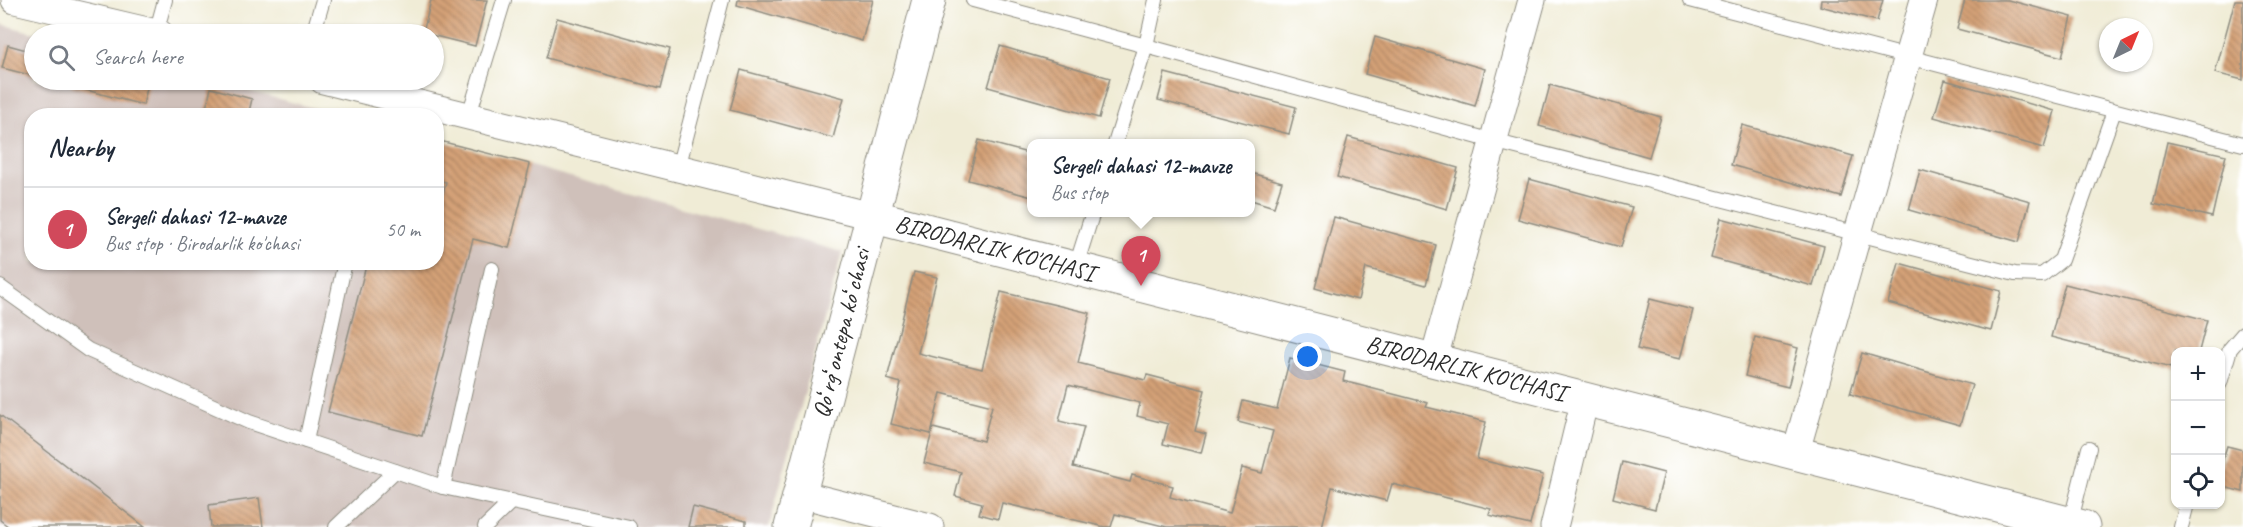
<!DOCTYPE html>
<html lang="en">
<head>
<meta charset="utf-8">
<style>
  body { margin:0; font-family:Caveat,sans-serif; background:#f2f2f3; color:#1f2937 }
  .controls { position:absolute; right:18px; bottom:18px; display:grid; overflow:hidden; border-radius:12px; box-shadow:0 2px 4px #0004 }
  .controls button { width:54px; height:54px; display:grid; place-items:center; padding:0; border:0; border-bottom:2px solid #e0e1e3; background:#fff; color:#1f2937; font:30px sans-serif }
  .compass { position:absolute; left:2099px; top:18px; width:54px; height:54px; border-radius:50%; background:#fff; box-shadow:0 2px 4px #0004; rotate:43deg }
  .you { position:absolute; left:1308px; top:357px; width:21px; height:21px; margin:-15px; border:4px solid #fff; border-radius:50%; background:#1a73e8; box-shadow:0 0 0 9px #1a73e833 }
  .badge { display:grid; place-items:center; width:39px; height:39px; border-radius:50%; background:#d1495b; color:#fff; font-size:20px; font-weight:700 }
  .pin { position:absolute; translate:-50% -50px; filter:drop-shadow(0 2px 3px #0008) }
  .pin::after { content:''; position:absolute; top:32px; width:21px; height:18px; background:inherit; clip-path:polygon(0 0,100% 0,50% 100%) }
  .popup { position:absolute; left:1027px; top:139px; width:228px; height:78px; box-sizing:border-box; display:grid; place-content:center; border-radius:12px; background:#fff; filter:drop-shadow(0 2px 4px #0005); font-size:20px; white-space:nowrap; color:#747a83 }
  .popup b { font-size:22px; color:#1f2937 }
  .popup::after { content:''; position:absolute; left:50%; top:100%; margin-left:-12px; border:12px solid transparent; border-top-color:#fff }
  .list { margin:0; padding:0; list-style:none }
  h2 { display:flex; justify-content:space-between; align-items:center; height:78px; margin:0; padding:0 24px; font-size:26px }
  h2 small { font-size:20px; font-weight:400; color:#747a83 }
  .list li { display:grid; grid-template-columns:39px 1fr auto; gap:18px; align-items:center; box-sizing:border-box; height:84px; padding:0 24px; border-top:2px solid #e0e1e3 }
  .list b { display:block; font-size:22px; white-space:nowrap }
  .list p { margin:0; font-size:20px; white-space:nowrap; color:#747a83 }
  .list em { font-size:20px; font-style:normal; color:#747a83 }
  .icon { flex:none; width:33px; height:33px; fill:none; stroke:currentColor; stroke-width:2; stroke-linecap:round; stroke-linejoin:round }
  .map { position:relative; flex:none; width:2243px; height:527px; overflow:hidden }
  .search { position:absolute; background:#fff; box-shadow:0 2px 4px #0004; left:24px; top:24px; width:420px; height:66px; display:flex; align-items:center; gap:15px; box-sizing:border-box; padding:0 21px; border-radius:33px; color:#747a83; font-size:22px }
  .panel { position:absolute; background:#fff; box-shadow:0 2px 4px #0004; left:24px; top:108px; width:420px; height:162px; border-radius:24px }
  .map>svg:first-child { display:block }
</style>
</head>
<body>
<div class="map">
<svg width="2243" height="527" viewBox="0 0 2243 527">
  <defs>
    <pattern id="building-back-hatch" width="6" height="6" patternUnits="userSpaceOnUse" patternTransform="scale(1.5)"><rect width="6" height="6" fill="#d4a177"/><path d="M-1 5l2 2M0 0l6 6M5-1l2 2" fill="none" stroke="#ac8362"/></pattern>
  </defs>
  <rect width="100%" height="100%" fill="#fff"/>
  <filter id="ink" filterUnits="userSpaceOnUse"><feTurbulence type="fractalNoise" baseFrequency=".0167" numOctaves="2"/><feDisplacementMap in="SourceGraphic" scale="12" xChannelSelector="R" yChannelSelector="G"/><feConvolveMatrix kernelMatrix="1 2 1 2 8 2 1 2 1" color-interpolation-filters="sRGB"/></filter>
  <filter id="wash" filterUnits="userSpaceOnUse"><feTurbulence type="fractalNoise" baseFrequency=".008" numOctaves="4" result="noise"/><feDisplacementMap in="SourceGraphic" scale="24" xChannelSelector="R" yChannelSelector="G"/><feGaussianBlur stdDeviation="1.35" result="paint"/><feColorMatrix in="noise" values="0 0 0 0 0 0 0 0 0 0 0 0 0 0 0 0 0 1.4 0 .05"/><feComposite in="paint" operator="in"/></filter>
  <g filter="url(#wash)">
    <rect width="100%" height="100%" fill="#f0ecd6"/>
    <path fill="#cfc0ba" d="M 0,24 L 39,34 L 34,34 L 34,80 L 206,80 L 340,115 L 32,116 L 32,262 L 436,262 L 437,140 L 842,252 L 769,527 L 0,527 Z"/>
    <g id="blocks">
      <g fill="url(#building-back-hatch)">
        <path d="M 431,0 L 487,0 L 475,46 L 423,33 Z"/>
        <path d="M 738,0 L 873,0 L 862,41 L 737,5 Z"/>
        <path d="M 1821,0 L 1883,0 L 1877,21 L 1820,6 Z"/>
        <path d="M 1965,0 L 2008,0 L 2072,17 L 2062,57 L 1957,29 Z"/>
        <path d="M 2235,0 L 2243,0 L 2243,80 L 2215,73 Z"/>
        <path d="M 557,18 L 670,49 L 660,89 L 546,58 Z"/>
        <path d="M 1375,37 L 1485,69 L 1475,106 L 1365,74 Z"/>
        <path d="M 8,45 L 34,52 L 34,76 L 2,68 Z"/>
        <path d="M 1000,46 L 1110,78 L 1099,118 L 988,87 Z"/>
        <path d="M 741,70 L 844,98 L 833,138 L 730,110 Z"/>
        <path d="M 1165,73 L 1296,107 L 1289,134 L 1158,100 Z"/>
        <path d="M 72,80 L 149,80 L 143,105 L 71,86 Z"/>
        <path d="M 1945,80 L 2055,111 L 2044,148 L 1934,117 Z"/>
        <path d="M 1550,85 L 1661,117 L 1649,157 L 1539,126 Z"/>
        <path d="M 211,88 L 252,99 L 248,116 L 204,116 Z"/>
        <path d="M 1742,125 L 1853,156 L 1841,197 L 1731,165 Z"/>
        <path d="M 1348,137 L 1458,168 L 1447,209 L 1337,177 Z"/>
        <path d="M 436,140 L 530,164 L 509,248 L 473,239 L 422,436 L 328,412 L 367,262 L 436,262 L 436,218 L 446,182 L 436,180 Z"/>
        <path d="M 979,140 L 1032,154 L 1032,197 L 968,180 Z"/>
        <path d="M 2167,142 L 2226,155 L 2212,217 L 2153,204 Z"/>
        <path d="M 1920,170 L 2030,201 L 2019,242 L 1909,210 Z"/>
        <path d="M 1251,173 L 1282,182 L 1274,207 L 1251,200 Z"/>
        <path d="M 1529,179 L 1632,207 L 1621,247 L 1518,219 Z"/>
        <path d="M 1334,217 L 1436,245 L 1426,285 L 1366,268 L 1358,300 L 1315,288 Z"/>
        <path d="M 1721,218 L 1824,246 L 1813,286 L 1711,258 Z"/>
        <path d="M 1899,263 L 2001,291 L 1991,331 L 1888,303 Z"/>
        <path d="M 914,272 L 937,277 L 918,353 L 982,369 L 1001,292 L 1090,313 L 1078,363 L 1145,380 L 1147,375 L 1205,390 L 1195,431 L 1206,434 L 1201,453 L 1163,444 L 1168,424 L 1137,416 L 1140,403 L 1068,385 L 1059,421 L 1084,427 L 1073,467 L 1130,482 L 1132,475 L 1173,486 L 1170,497 L 1230,513 L 1242,468 L 1262,473 L 1273,431 L 1238,422 L 1243,401 L 1277,409 L 1290,358 L 1345,372 L 1343,381 L 1428,403 L 1426,407 L 1486,422 L 1477,459 L 1543,475 L 1530,525 L 1489,515 L 1491,509 L 1392,484 L 1387,501 L 1332,487 L 1322,527 L 1167,527 L 1115,514 L 1111,527 L 1105,527 L 1002,503 L 998,519 L 979,514 L 982,503 L 955,496 L 961,472 L 924,463 L 933,428 L 983,441 L 992,406 L 941,393 L 931,434 L 891,424 L 901,383 L 887,379 Z"/>
        <path d="M 2065,284 L 2207,320 L 2199,351 L 2175,351 L 2175,369 L 2051,337 Z"/>
        <path d="M 1650,299 L 1693,310 L 1680,359 L 1637,349 Z"/>
        <path d="M 1755,337 L 1798,348 L 1788,387 L 1745,376 Z"/>
        <path d="M 1862,353 L 1972,385 L 1960,425 L 1850,394 Z"/>
        <path d="M 0,415 L 145,527 L 9,527 L 0,520 Z"/>
        <path d="M 2227,446 L 2243,450 L 2243,492 L 2220,486 L 2220,469 Z"/>
        <path d="M 1622,462 L 1664,473 L 1655,509 L 1613,498 Z"/>
        <path d="M 259,498 L 263,527 L 211,527 L 209,505 Z"/>
        <path d="M 693,507 L 746,521 L 746,527 L 688,527 Z"/>
      </g>
    </g>
  </g>
  <g filter="url(#ink)">
    <use href="#blocks" fill-opacity="0" stroke="#8e8c80" stroke-width="1.5"/>
    <g fill="none" stroke-linecap="round" stroke-linejoin="round">
      <defs>
        <g id="service">
          <path d="M 973,0 L 1146,46 L 1156,0"/>
          <path d="M 1690,0 L 2243,144"/>
          <path d="M 156,33 L 165,0"/>
          <path d="M 313,34 L 323,0"/>
          <path d="M 469,115 L 504,0"/>
          <path d="M 1115,144 L 1146,46 L 1493,141 L 2015,274 L 2042,275 L 2061,260 L 2114,111"/>
          <path d="M 678,168 L 722,0"/>
          <path d="M 1075,269 L 1093,212"/>
          <path d="M 0,287 L 88,350 L 249,422 L 443,487 L 629,527"/>
          <path d="M 2220,383 L 2230,349 L 2243,334"/>
          <path d="M 306,441 L 345,262"/>
          <path d="M 443,487 L 492,269"/>
          <path d="M 2070,524 L 2089,448"/>
          <path d="M 336,527 L 395,471"/>
          <path d="M 485,527 L 512,501"/>
          <path d="M 2181,527 L 2187,504"/>
        </g>
        <g id="minor">
          <path d="M 15,0 L 160,34"/>
          <path d="M 323,80 L 871,216"/>
          <path d="M 1433,362 L 1532,0"/>
          <path d="M 1796,451 L 1924,0"/>
          <path d="M 800,494 L 930,527"/>
          <path d="M 1554,527 L 1585,399"/>
        </g>
        <g id="tertiary">
          <path id="s1" d="M 871,216 C 1275,321 1680,421 2083,527"/>
          <path d="M 791,527 L 929,0"/>
        </g>
      </defs>
      <use href="#service" stroke="#8e8c80" stroke-width="16"/>
      <use href="#minor" stroke="#8e8c80" stroke-width="29"/>
      <use href="#tertiary" stroke="#8e8c80" stroke-width="35"/>
      <use href="#service" stroke="#fff" stroke-width="14"/>
      <use href="#minor" stroke="#fff" stroke-width="27"/>
      <use href="#tertiary" stroke="#fff" stroke-width="33"/>
    </g>
  </g>
  <g text-anchor="middle" stroke-width="5" stroke-linejoin="round" paint-order="stroke">
    <g font-size="24" fill="#2b2b2b" stroke="#fff">
      <text dy="8" stroke="none"><textPath href="#s1" startOffset="128">BIRODARLIK KO'CHASI</textPath></text>
      <text transform="translate(841 333) rotate(-76)" y="8">Qoʻrgʻontepa koʻchasi</text>
      <text dy="8" stroke="none"><textPath href="#s1" startOffset="614">BIRODARLIK KO'CHASI</textPath></text>
    </g>
  </g>
</svg>
<div class="controls">
<button>+</button>
<button>−</button>
<button><svg class="icon" aria-label="locate" viewBox="0 0 24 24"><circle cx="12" cy="12" r="6"/><path d="M12 2v4M12 18v4M2 12h4M18 12h4"/></svg></button>
</div>
<svg class="compass" viewBox="-18 -18 36 36"><path d="M0-13l5 13h-10z" fill="#e53935"/><path d="M0 13l5-13h-10z" fill="#747a83"/></svg>
<div class="you"></div>
<div class="pin badge" style="left:1141px;top:286px">1</div>
<div class="popup"><b>Sergeli dahasi 12-mavze</b>Bus stop</div>
<div class="search"><svg class="icon" aria-label="search" viewBox="0 0 24 24"><circle cx="10" cy="10" r="6"/><path d="M15 15l6 6"/></svg>Search here</div>
<section class="panel">
<h2>Nearby<small></small></h2>
<ul class="list">
<li><span class="badge">1</span><div><b>Sergeli dahasi 12-mavze</b><p>Bus stop · Birodarlik ko'chasi</p></div><em>50 m</em></li>
</ul>
</section>
</div>
</body>
</html>
